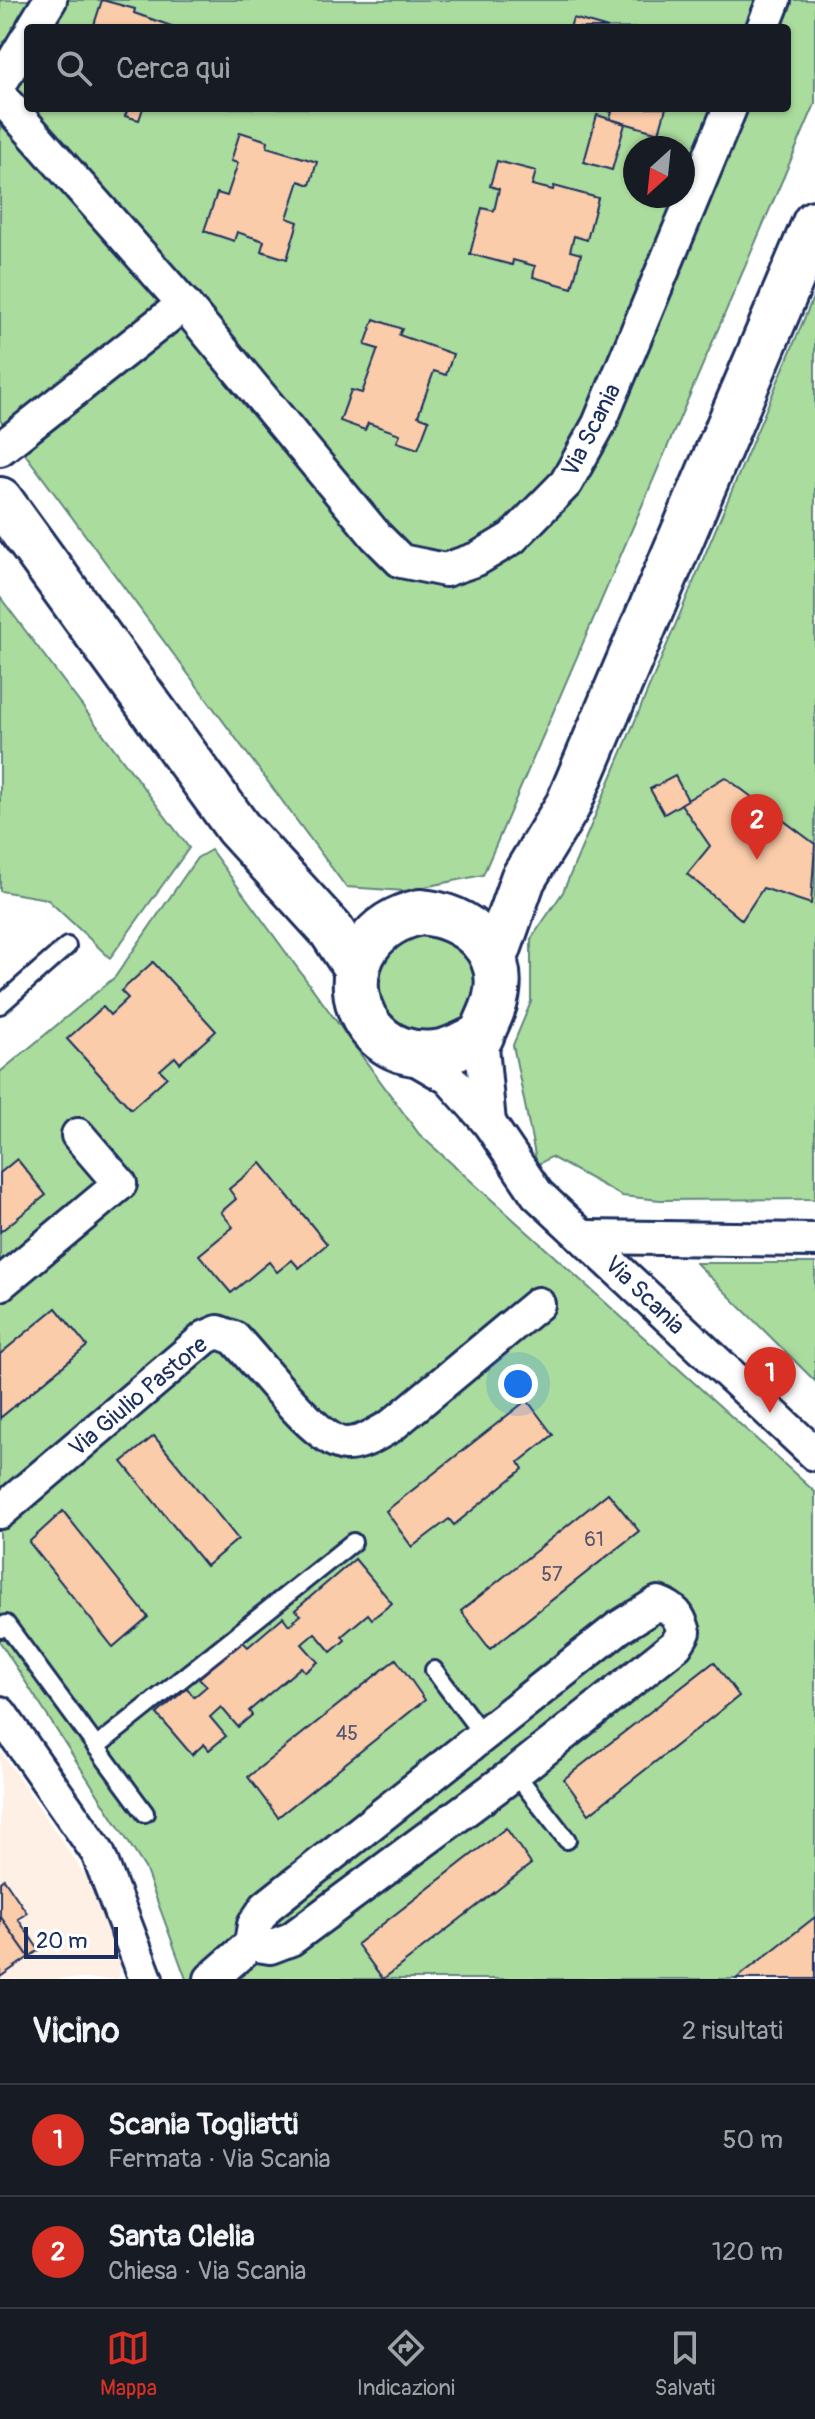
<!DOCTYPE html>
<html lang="it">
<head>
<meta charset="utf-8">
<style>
  body { margin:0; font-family:Pangolin,sans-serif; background:#20242c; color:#f1f3f6 }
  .compass { position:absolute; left:623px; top:136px; width:72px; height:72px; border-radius:50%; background:#171b24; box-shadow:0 2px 6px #0004; rotate:207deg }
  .scale { position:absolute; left:24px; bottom:20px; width:94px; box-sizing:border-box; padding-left:8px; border:4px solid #1b2f5e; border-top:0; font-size:22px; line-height:28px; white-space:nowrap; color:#1b2f5e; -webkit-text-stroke:6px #fff; paint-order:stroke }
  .you { position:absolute; left:518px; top:1384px; width:28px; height:28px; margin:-20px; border:6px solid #fff; border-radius:50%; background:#1a73e8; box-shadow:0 0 0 12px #1a73e833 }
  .badge { display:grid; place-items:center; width:52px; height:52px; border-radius:50%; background:#d93025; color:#fff; font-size:26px; font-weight:700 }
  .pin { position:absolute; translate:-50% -66px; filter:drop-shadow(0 2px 4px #0008) }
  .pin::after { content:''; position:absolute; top:42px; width:28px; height:24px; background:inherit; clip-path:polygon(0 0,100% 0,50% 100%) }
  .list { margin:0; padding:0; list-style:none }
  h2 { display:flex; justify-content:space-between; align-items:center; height:104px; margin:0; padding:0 32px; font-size:34px }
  h2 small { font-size:26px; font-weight:400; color:#9ea1a6 }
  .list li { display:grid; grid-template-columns:52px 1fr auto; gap:24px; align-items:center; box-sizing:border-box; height:112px; padding:0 32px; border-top:2px solid #363941 }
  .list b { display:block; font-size:30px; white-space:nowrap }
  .list p { margin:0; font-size:26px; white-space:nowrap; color:#9ea1a6 }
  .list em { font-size:26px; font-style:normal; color:#9ea1a6 }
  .icon { flex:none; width:44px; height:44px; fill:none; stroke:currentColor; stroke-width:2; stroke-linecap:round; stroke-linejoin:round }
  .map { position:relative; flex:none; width:815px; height:1979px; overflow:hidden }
  .search { position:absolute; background:#171b24; box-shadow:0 2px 6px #0004; left:24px; right:24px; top:24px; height:88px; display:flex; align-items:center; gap:20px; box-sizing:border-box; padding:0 28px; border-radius:8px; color:#9ea1a6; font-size:30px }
  .sheet { height:328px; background:#171b24 }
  nav { display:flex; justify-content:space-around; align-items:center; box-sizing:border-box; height:112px; border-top:2px solid #363941; background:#171b24; font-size:22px; color:#9ea1a6 }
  nav a { display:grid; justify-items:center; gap:4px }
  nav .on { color:#d93025 }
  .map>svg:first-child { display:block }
</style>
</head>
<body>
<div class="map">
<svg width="815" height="1979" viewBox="0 0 815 1979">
  <rect width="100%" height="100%" fill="#fff"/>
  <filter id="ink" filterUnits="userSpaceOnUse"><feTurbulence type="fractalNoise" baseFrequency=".0125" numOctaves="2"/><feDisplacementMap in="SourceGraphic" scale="16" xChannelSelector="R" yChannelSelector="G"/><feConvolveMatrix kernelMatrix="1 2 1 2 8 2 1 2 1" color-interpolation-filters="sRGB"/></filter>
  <g filter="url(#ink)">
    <path fill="#fef0e5" d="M 0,1750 L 128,1938 L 118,1979 L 0,1979 Z"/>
    <g fill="#aadc9d" stroke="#62867e" stroke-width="2" fill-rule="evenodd">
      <path d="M 0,0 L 815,0 L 815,104 L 483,875 L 405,891 L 346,887 L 0,420 ZM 28,28 L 787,28 L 787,108 L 28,108 ZM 635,148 L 683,148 L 683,196 L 635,196 Z"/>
      <path d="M 815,293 L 815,1199 L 660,1200 L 622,1196 L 551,1157 L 537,1165 L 513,1045 L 531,1002 L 531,939 L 563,892 Z"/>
      <path d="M 0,597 L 189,848 L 110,958 L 47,899 L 0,891 Z"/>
      <path d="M 211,850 L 419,1134 L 815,1492 L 815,1979 L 186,1979 L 145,1868 L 0,1642 L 0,1072 L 115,977 L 197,858 Z"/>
      <path d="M 444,931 L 483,969 L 471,1022 L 421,1040 L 379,1009 C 374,978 372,950 406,934 C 416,930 433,932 444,931 Z"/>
      <path d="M 696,1263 L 815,1263 L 815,1381 Z"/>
    </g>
    <g fill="#facca9" stroke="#1b2f5e" stroke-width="2">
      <path d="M 102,0 L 135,9 L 134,13 L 177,28 L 93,28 Z"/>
      <path d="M 573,18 L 608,28 L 570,28 Z"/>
      <path d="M 125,108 L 143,108 L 139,120 L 125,116 L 128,109 Z"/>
      <path d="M 599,108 L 666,108 L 659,133 L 610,119 L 612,112 Z"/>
      <path d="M 597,115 L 625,124 L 612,170 L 584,162 Z"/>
      <path d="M 240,132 L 268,141 L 267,147 L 317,162 L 310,185 L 299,181 L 287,218 L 298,222 L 287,259 L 261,251 L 264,241 L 237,232 L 234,241 L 204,231 L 217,193 L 227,196 L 238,163 L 231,161 Z"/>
      <path d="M 497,161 L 536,171 L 532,185 L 553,190 L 554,186 L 598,198 L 587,240 L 574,236 L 570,251 L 581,254 L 572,288 L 533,277 L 535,266 L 513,260 L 512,265 L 470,254 L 482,208 L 494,211 L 499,189 L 490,186 Z"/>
      <path d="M 374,319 L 402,329 L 399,335 L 453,354 L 446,375 L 434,371 L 418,416 L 429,420 L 418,449 L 397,442 L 400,434 L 368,423 L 365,430 L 340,421 L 351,390 L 362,393 L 378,349 L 365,345 Z"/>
      <path d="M 675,776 L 688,800 L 664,814 L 650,789 Z"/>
      <path d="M 725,777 L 815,844 L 811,904 L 763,888 L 742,920 L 687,874 L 710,846 L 681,804 Z"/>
      <path d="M 153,962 L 216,1031 L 180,1063 L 175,1057 L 160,1070 L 167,1077 L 131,1109 L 67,1039 L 103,1007 L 110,1015 L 128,998 L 121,991 Z"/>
      <path d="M 17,1159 L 46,1195 L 0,1232 L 0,1173 Z"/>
      <path d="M 261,1163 L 327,1244 L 299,1268 L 292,1260 L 277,1272 L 269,1262 L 231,1293 L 199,1255 L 233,1227 L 221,1212 L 236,1199 L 229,1189 Z"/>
      <path d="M 56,1308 L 87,1346 L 0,1418 L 0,1354 Z"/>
      <path d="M 527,1400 L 553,1435 L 519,1462 L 523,1469 L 454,1525 L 449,1519 L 412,1547 L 386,1511 Z"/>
      <path d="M 154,1436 L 238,1539 L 206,1566 L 122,1462 Z"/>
      <path d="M 608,1493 L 639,1531 L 490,1649 L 461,1611 Z"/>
      <path d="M 63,1511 L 148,1617 L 113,1647 L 29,1542 Z"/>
      <path d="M 355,1559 L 392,1603 L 372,1619 L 368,1614 L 342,1636 L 345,1640 L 331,1652 L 315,1633 L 302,1644 L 318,1662 L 305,1672 L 301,1667 L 249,1711 L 252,1715 L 238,1727 L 221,1707 L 210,1717 L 226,1736 L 209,1750 L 204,1744 L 192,1755 L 157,1714 L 187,1688 L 194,1697 L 207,1686 L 199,1678 L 242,1641 L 248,1647 L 283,1617 L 289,1625 L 301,1615 L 295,1610 Z"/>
      <path d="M 396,1659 L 425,1700 L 278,1817 L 248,1777 Z"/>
      <path d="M 714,1662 L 739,1696 L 589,1814 L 564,1779 Z"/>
      <path d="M 506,1828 L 531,1864 L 383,1979 L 357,1944 Z"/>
      <path d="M 4,1879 L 27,1913 L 18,1919 L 39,1950 L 29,1957 L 0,1916 L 0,1882 Z"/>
      <path d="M 0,1916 L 29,1957 L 0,1977 Z"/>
      <path d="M 815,1917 L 815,1979 L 736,1979 Z"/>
    </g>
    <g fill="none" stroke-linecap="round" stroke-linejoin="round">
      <defs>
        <g id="service">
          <path d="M 0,1005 L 67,946"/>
          <path d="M 0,1629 L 6,1624 L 145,1813"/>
          <path d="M 434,1670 L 482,1734"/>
          <path d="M 96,1747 L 353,1542"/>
          <path d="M 515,1773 L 567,1840"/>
        </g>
        <g id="minor">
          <path d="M 33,28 L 50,0"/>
          <path d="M 763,28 L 774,0"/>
          <path d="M 0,84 L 28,37"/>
          <path d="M 0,96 L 184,304 L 376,536 L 401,561 L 445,570 L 477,559 L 512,538 L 566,483 L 599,424 L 730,108"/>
          <path d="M 0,449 L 184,304"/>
          <path d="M 481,1036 L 489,1123"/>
          <path d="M 404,1052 L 449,1078 L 489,1123 L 537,1194 L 815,1454"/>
          <path d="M 585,1237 L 815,1240"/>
          <path d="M 0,1284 L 120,1184 L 78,1135"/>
          <path d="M 0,1512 L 206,1337 L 218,1332 L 234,1338 C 256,1360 316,1442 345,1444 C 362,1445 378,1433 391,1426 L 538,1304"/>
          <path d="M 0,1713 L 98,1853 L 146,1979"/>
          <path d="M 211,1979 L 251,1944 L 254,1925 L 266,1907 L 618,1628 L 658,1603 C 674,1609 679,1615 684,1632 L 676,1645 L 515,1773 L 291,1939 L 270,1947 L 251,1944"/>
        </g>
        <g id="secondary">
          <path d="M 0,500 L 238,828 L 331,930 L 356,968"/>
          <path d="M 420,912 C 466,915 509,950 495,1001 C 492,1013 485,1025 481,1036 C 467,1042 451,1052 435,1053 C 346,1063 320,935 420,912 Z"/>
          <path d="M 494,961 L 523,879 L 568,805 L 815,223"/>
        </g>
      </defs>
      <use href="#service" stroke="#1b2f5e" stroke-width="22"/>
      <use href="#minor" stroke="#1b2f5e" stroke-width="38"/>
      <use href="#secondary" stroke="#1b2f5e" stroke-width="50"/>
      <use href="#service" stroke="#fff" stroke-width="16"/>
      <use href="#minor" stroke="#fff" stroke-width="32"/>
      <use href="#secondary" stroke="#fff" stroke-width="44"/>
    </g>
  </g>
  <g text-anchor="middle" stroke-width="6" stroke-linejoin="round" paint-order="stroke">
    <g font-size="20" fill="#535671">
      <text x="594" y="1546">61</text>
      <text x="552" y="1581">57</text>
      <text x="347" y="1740">45</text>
    </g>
    <g font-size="24" fill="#1b2f5e" stroke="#fff">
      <text transform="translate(591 430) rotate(-63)" y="8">Via Scania</text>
      <text transform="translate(645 1295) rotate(44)" y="8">Via Scania</text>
      <text transform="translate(138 1396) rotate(-40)" y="8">Via Giulio Pastore</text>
    </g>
  </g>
</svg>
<svg class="compass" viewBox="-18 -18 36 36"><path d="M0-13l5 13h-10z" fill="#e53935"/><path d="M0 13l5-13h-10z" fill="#9ea1a6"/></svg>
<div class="scale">20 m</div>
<div class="you"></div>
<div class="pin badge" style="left:770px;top:1413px">1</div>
<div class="pin badge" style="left:757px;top:860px">2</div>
<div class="search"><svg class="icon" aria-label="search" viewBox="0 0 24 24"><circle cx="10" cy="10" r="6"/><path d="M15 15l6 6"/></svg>Cerca qui</div>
</div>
<section class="sheet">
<h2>Vicino<small>2 risultati</small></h2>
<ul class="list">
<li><span class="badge">1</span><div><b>Scania Togliatti</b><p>Fermata · Via Scania</p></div><em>50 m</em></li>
<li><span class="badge">2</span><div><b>Santa Clelia</b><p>Chiesa · Via Scania</p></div><em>120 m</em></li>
</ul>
</section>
<nav>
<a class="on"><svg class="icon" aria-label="map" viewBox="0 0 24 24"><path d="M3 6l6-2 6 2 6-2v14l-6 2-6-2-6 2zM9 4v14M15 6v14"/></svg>Mappa</a>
<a><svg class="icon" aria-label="directions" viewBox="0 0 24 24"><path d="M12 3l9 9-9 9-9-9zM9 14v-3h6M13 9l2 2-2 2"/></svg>Indicazioni</a>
<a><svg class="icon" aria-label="saved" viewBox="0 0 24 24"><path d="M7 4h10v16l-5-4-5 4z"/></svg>Salvati</a>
</nav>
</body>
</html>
